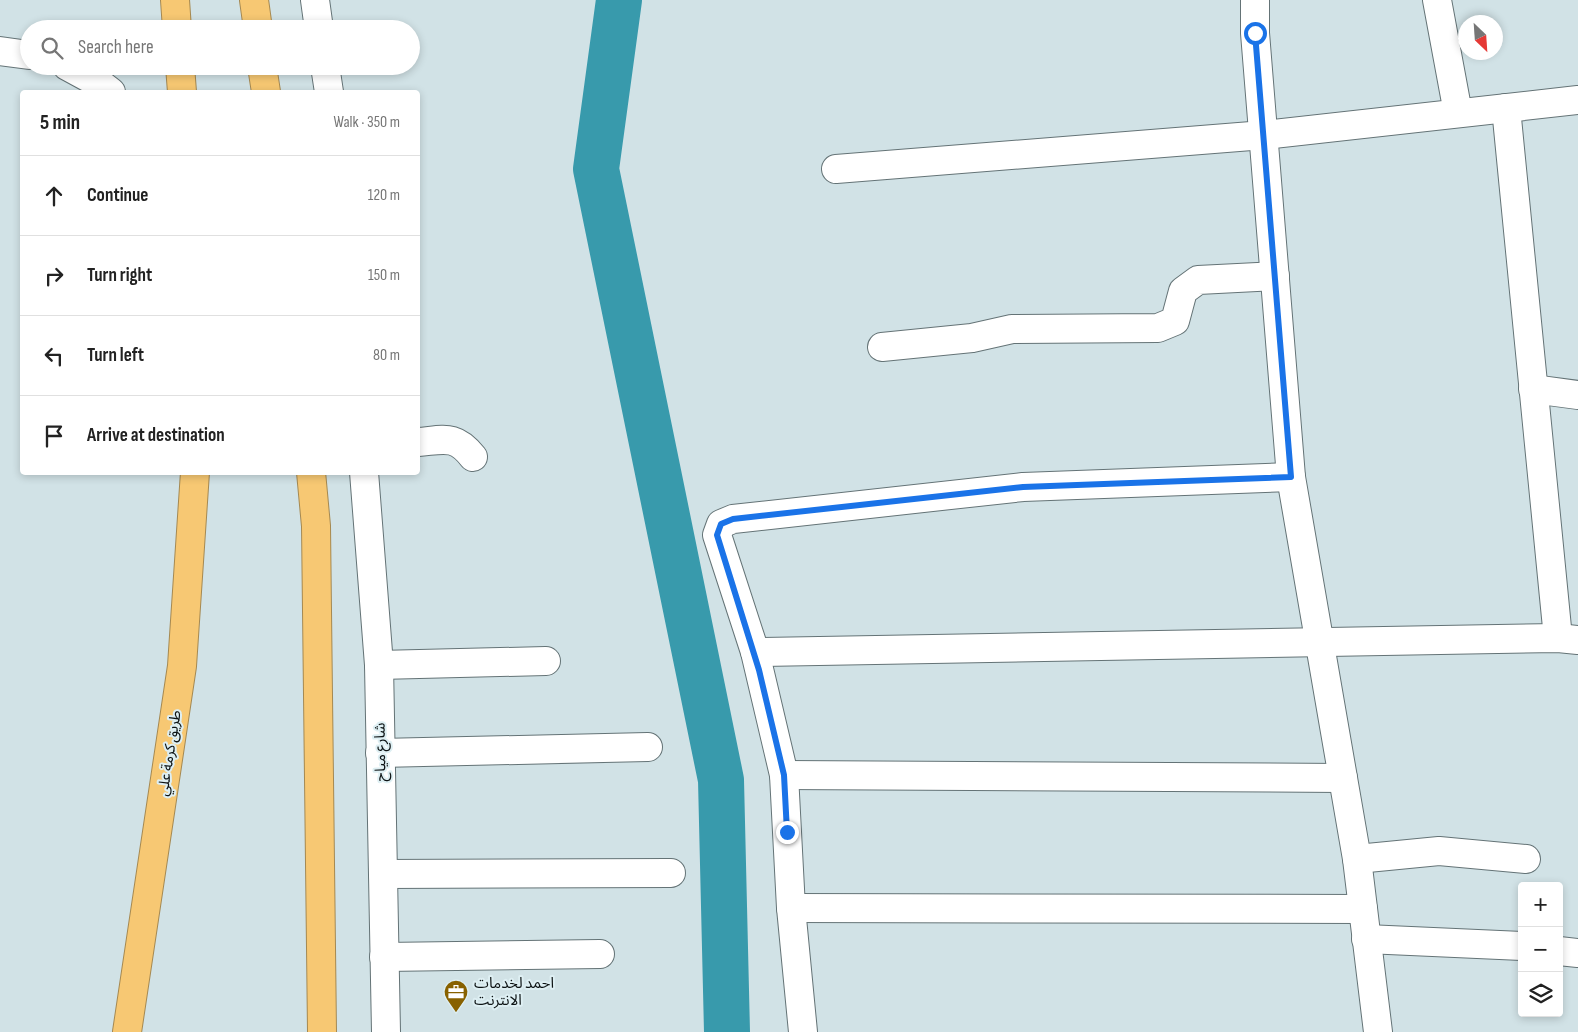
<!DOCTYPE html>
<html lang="en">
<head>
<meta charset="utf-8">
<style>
  body { margin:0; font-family:"Sofia Sans Condensed","Noto Sans Arabic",sans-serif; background:#f6f6f6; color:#222 }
  .controls { position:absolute; right:15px; bottom:15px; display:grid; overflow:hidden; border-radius:5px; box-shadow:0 2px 8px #0003 }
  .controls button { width:45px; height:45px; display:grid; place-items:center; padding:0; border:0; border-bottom:1px solid #e0e0e0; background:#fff; color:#222; font:25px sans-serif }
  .compass { position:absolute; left:1458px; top:15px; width:45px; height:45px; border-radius:50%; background:#fff; box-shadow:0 2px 8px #0003; rotate:155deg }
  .stop { position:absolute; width:15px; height:15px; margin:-11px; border:4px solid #1a73e8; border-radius:50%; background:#fff }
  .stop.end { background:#1a73e8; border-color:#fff; box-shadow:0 1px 5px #0008 }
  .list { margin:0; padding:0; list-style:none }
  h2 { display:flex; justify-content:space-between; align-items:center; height:65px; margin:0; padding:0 20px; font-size:21px }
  h2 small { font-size:16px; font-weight:400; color:#767676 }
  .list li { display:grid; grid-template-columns:32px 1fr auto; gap:15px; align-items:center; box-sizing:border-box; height:80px; padding:0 20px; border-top:1px solid #e0e0e0 }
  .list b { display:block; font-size:19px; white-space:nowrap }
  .list em { font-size:16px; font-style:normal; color:#767676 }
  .icon { flex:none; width:28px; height:28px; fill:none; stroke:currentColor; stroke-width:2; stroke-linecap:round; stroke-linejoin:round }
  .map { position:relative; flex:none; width:1578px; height:1032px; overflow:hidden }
  .search { position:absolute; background:#fff; box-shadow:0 2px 8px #0003; left:20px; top:20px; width:400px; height:55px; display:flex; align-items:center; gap:12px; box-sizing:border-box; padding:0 18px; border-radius:28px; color:#767676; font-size:19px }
  .panel { position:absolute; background:#fff; box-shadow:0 2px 8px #0003; left:20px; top:90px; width:400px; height:385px; border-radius:5px }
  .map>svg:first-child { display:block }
</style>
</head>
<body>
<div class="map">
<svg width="1578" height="1032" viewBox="0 0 1578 1032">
  <rect width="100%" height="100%" fill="#d1e2e6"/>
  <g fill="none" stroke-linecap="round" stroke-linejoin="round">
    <path stroke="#389aac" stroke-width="46" d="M 619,0 L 596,169 L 721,780 L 727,1032"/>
    <defs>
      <g id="minor">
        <path d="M 315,0 L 319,29"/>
        <path d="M 1255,0 L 1255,33 L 1291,477 L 1357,859 L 1378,1032"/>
        <path d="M 1437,0 L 1458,113"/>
        <path d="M 0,51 L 29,55"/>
        <path d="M 67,66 L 102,85 L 111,92"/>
        <path d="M 325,66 L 329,92"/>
        <path d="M 1506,108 L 1558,638"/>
        <path d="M 836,169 L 1264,135 L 1578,100"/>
        <path d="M 882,347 L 972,338 L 1012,329 L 1158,328 L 1175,321 L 1183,291 L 1198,280 L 1275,276"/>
        <path d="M 1533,389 L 1578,395"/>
        <path d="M 418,442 C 444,440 455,434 473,457"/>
        <path d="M 364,472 L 379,665 L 386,1032"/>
        <path d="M 755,652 L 1558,638 L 1578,640"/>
        <path d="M 379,665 L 546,661"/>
        <path d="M 380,753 L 648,747"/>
        <path d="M 784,775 L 1343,778"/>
        <path d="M 1357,859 L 1439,851 L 1526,859"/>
        <path d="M 383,874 L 671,873"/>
        <path d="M 791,908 L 1363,909"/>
        <path d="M 1366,939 L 1522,946"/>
        <path d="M 1559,951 L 1578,953"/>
        <path d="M 384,957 L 600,954"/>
        <path d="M 803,1032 L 791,908 L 784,775 L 755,652 L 717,535 L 721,524 L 733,519 L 1023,487 L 1291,477"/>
      </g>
      <g id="highway">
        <path d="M 175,0 L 177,29"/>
        <path d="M 254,0 L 258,29"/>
        <path d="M 180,66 L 182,92"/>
        <path d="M 262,66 L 266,92"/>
        <path d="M 311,472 L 316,526 L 322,1032"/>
        <path d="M 127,1032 L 182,666 L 195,472"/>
      </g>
    </defs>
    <use href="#minor" stroke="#647376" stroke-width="30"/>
    <use href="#highway" stroke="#a58952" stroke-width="30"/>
    <use href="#minor" stroke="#fff" stroke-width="28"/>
    <use href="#highway" stroke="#f7c873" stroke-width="28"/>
  </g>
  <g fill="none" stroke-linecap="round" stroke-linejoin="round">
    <path stroke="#1a73e8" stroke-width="6" d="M 787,832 L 784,775 L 759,670 L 717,535 L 721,524 L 733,519 L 1023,487 L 1291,477 L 1255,33"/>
  </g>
  <defs>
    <symbol id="office-pin" viewBox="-11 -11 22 30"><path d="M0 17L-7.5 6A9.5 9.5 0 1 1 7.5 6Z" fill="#886100" stroke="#deeff3"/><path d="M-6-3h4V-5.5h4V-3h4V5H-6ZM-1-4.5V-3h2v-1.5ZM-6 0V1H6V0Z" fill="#fff"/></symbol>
  </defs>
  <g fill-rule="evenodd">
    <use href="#office-pin" x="442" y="978" width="28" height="38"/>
  </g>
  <g text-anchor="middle" stroke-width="4" stroke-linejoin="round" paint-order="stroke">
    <g font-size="15" fill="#0d1314" stroke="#deeff3">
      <text transform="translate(380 752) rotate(-91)" y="5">شارع مياح</text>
      <text transform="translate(169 753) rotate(-81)" y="5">طريق كرمة علي</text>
    </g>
    <g font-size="15" fill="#0d1314" stroke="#deeff3" text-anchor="start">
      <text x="474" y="988">احمد لخدمات<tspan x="474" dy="17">الانترنت</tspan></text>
    </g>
  </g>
</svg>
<div class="controls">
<button>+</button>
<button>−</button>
<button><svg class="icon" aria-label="layers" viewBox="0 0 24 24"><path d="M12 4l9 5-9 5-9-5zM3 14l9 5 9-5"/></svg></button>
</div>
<svg class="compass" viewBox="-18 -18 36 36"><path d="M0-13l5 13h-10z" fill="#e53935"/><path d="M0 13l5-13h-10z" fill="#767676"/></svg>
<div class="stop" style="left:1255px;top:33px"></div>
<div class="stop end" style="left:787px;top:832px"></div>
<div class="search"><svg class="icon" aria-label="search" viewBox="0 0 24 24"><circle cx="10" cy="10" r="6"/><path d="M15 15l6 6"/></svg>Search here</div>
<section class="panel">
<h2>5 min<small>Walk · 350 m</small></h2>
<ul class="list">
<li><svg class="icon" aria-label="ahead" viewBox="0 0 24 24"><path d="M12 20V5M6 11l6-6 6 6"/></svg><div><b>Continue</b></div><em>120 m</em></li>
<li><svg class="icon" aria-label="right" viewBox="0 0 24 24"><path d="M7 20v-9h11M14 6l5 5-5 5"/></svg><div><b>Turn right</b></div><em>150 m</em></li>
<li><svg class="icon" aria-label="left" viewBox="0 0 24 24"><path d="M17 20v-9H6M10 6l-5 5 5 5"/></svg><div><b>Turn left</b></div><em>80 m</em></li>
<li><svg class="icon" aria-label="arrive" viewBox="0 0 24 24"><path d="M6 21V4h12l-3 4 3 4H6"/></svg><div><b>Arrive at destination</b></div></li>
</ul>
</section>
</div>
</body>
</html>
